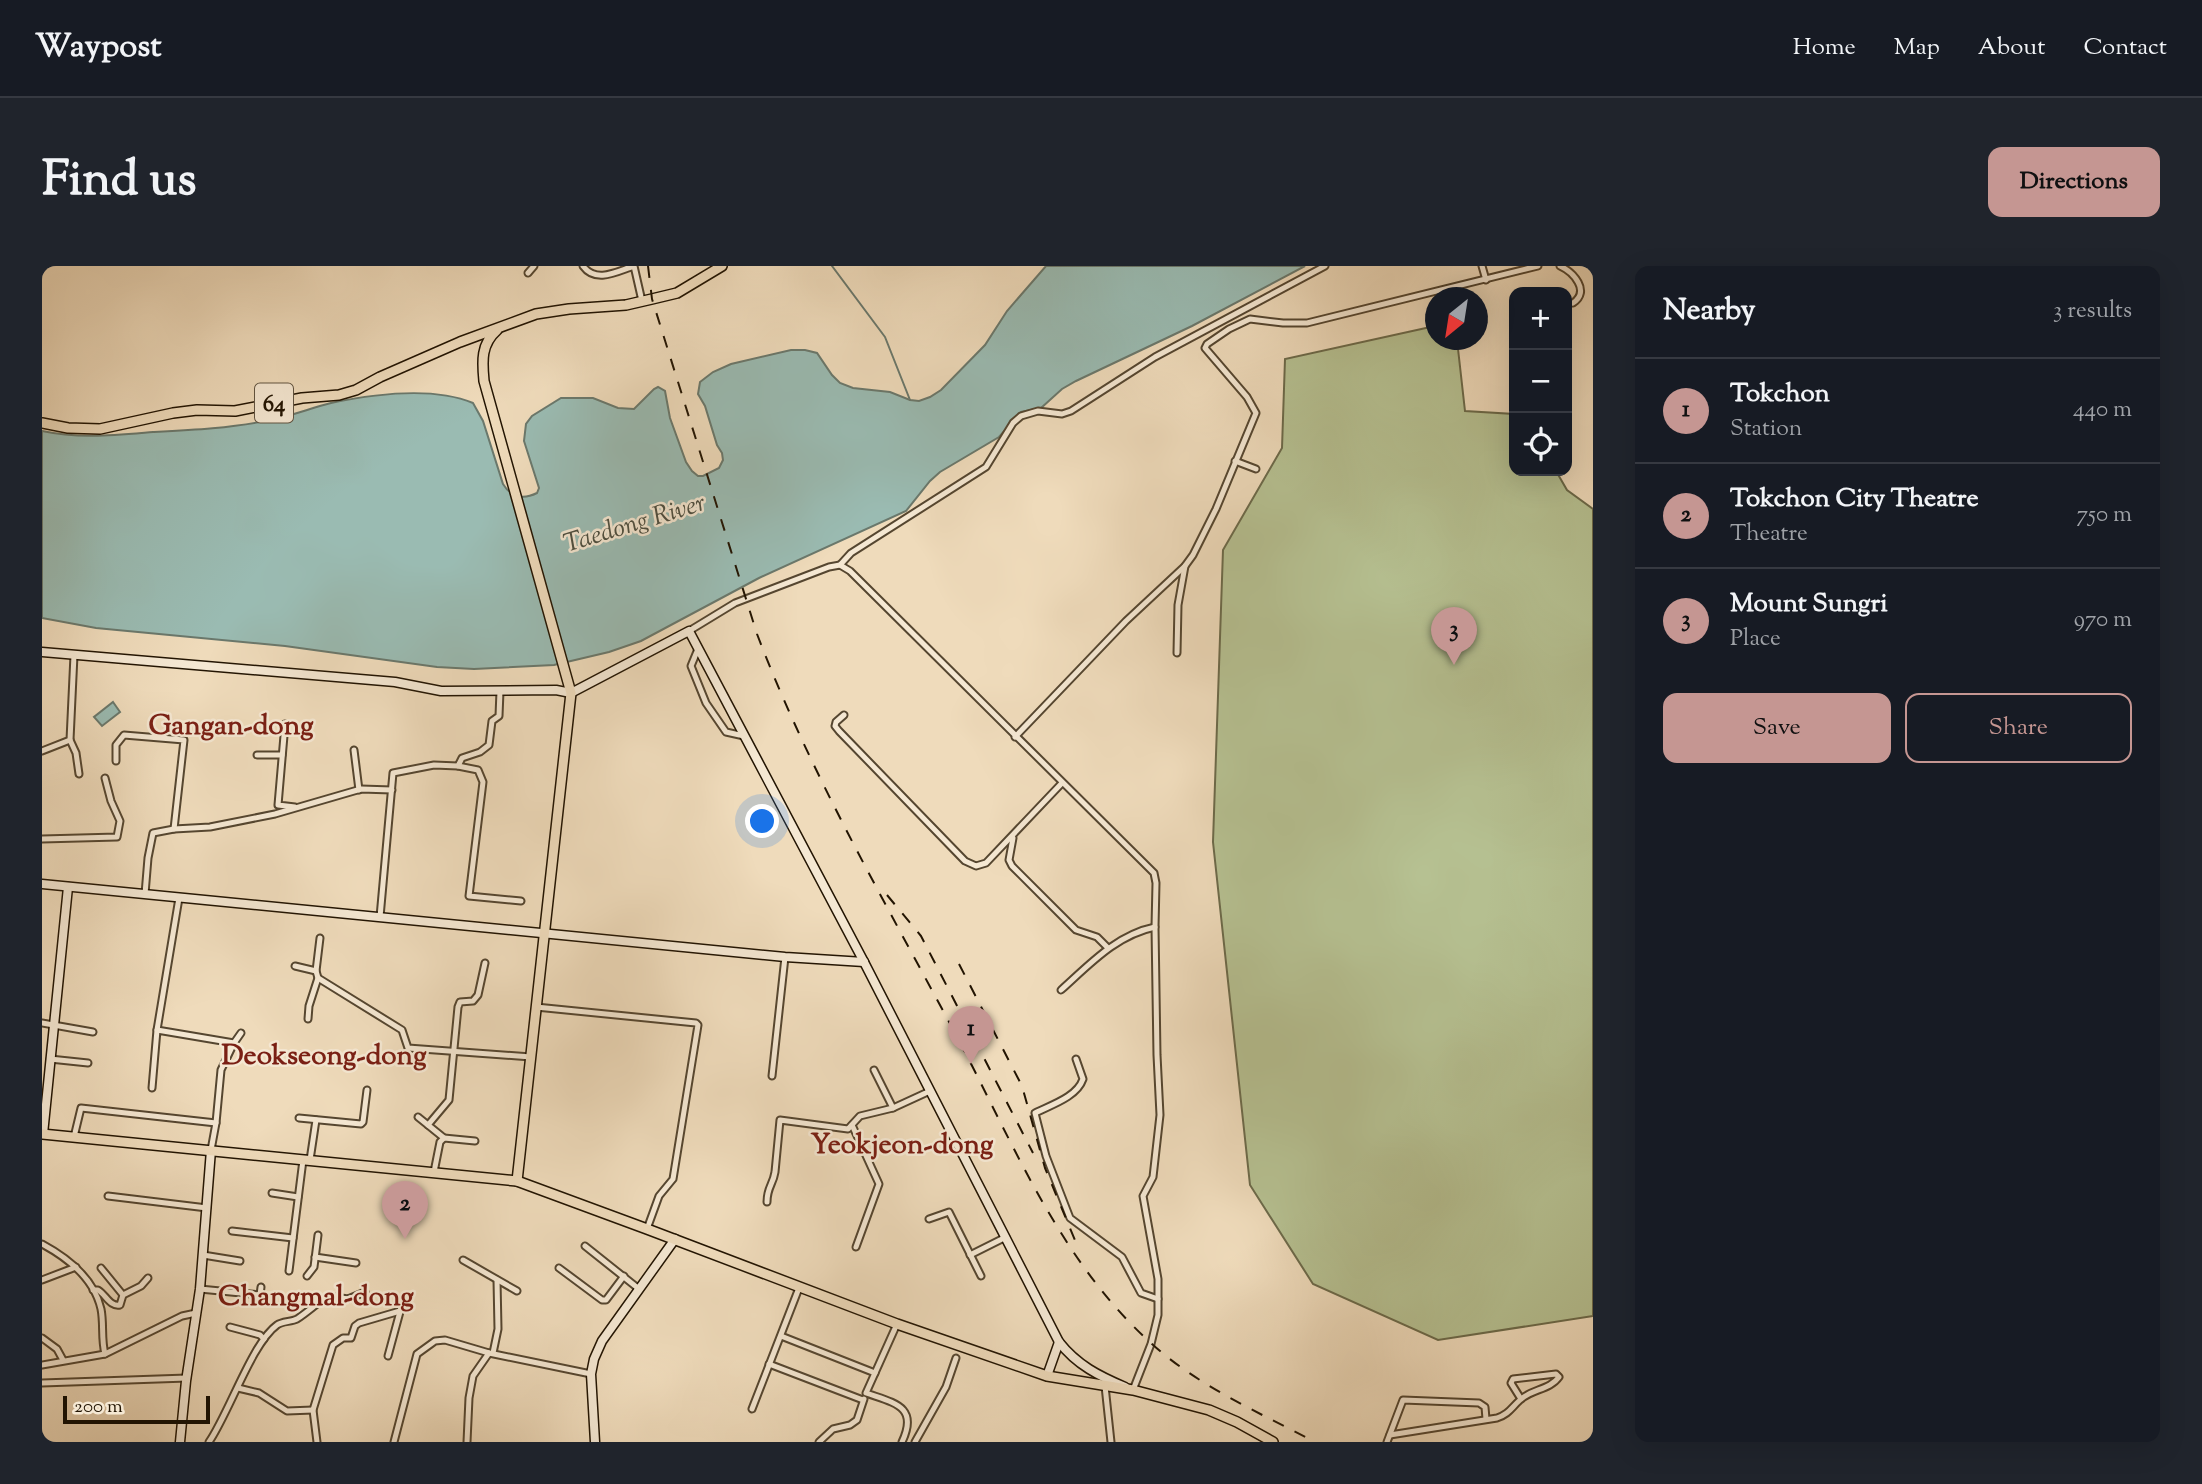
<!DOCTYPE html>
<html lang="en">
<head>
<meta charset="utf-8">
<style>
  body { margin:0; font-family:"Sorts Mill Goudy",serif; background:#20242c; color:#f1f3f6 }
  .controls { position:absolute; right:21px; top:21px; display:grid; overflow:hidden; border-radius:14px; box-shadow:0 7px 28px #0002 }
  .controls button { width:63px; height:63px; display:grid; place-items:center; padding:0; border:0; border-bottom:2px solid #363941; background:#171b24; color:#f1f3f6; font:35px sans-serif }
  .compass { position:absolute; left:1383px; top:21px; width:63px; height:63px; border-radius:50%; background:#171b24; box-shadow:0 7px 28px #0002; rotate:210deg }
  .scale { position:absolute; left:21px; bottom:18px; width:147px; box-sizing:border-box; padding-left:7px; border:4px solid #221402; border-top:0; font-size:19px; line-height:24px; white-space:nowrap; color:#221402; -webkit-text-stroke:5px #f5e8d3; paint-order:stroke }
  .you { position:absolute; left:721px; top:556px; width:24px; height:24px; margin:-18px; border:5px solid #fff; border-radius:50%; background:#1a73e8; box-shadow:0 0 0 10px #1a73e833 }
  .badge { display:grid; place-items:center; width:46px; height:46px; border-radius:50%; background:#c59692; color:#111; font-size:23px; font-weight:700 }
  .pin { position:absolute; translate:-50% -58px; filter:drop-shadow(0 2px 4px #0008) }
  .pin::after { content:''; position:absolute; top:37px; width:24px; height:21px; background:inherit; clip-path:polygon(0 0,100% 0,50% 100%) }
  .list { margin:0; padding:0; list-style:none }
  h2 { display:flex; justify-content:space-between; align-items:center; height:91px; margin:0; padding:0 28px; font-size:30px }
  h2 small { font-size:23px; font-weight:400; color:#9ea1a6 }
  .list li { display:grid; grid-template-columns:46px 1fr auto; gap:21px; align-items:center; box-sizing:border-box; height:105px; padding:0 28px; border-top:2px solid #363941 }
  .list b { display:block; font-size:26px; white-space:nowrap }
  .list p { margin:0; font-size:23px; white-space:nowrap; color:#9ea1a6 }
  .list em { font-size:23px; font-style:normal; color:#9ea1a6 }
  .actions { display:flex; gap:14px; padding:21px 28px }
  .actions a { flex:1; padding:16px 0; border:2px solid #c59692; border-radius:14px; text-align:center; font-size:24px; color:#c59692 }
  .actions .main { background:#c59692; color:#111 }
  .icon { flex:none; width:38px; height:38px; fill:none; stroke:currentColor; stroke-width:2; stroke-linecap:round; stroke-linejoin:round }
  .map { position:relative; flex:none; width:1551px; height:1176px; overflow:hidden; border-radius:14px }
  header { display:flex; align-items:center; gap:42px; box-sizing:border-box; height:98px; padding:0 35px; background:#171b24; border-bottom:2px solid #363941 }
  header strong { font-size:33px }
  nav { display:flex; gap:38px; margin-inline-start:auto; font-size:24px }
  .intro { display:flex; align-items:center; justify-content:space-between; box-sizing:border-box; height:168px; padding:0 42px }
  h1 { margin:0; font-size:49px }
  .button { padding:18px 32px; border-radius:14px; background:#c59692; color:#111; font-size:24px; font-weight:700 }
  main { display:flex; gap:42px; padding:0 42px }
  aside { flex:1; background:#171b24; border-radius:14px; box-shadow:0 7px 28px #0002 }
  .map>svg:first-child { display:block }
</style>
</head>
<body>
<header>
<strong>Waypost</strong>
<nav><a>Home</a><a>Map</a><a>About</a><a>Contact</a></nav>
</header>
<div class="intro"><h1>Find us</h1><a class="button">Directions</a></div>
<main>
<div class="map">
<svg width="1551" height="1176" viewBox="0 0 1551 1176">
  <rect width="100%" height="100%" fill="#efdbbb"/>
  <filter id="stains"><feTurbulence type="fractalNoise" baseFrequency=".00286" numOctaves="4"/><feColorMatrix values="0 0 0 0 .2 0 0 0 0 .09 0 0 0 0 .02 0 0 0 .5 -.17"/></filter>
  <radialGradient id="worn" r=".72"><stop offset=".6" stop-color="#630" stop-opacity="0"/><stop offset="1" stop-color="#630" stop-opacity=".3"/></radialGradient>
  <path fill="#b6c192" stroke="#6c6a4a" stroke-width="2" d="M 1393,60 L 1394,74 L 1415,74 L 1423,145 L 1472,148 L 1472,205 L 1514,205 L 1525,224 L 1551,243 L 1551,1050 L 1396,1074 L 1271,1018 L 1208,919 L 1171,576 L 1181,284 L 1240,182 L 1243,93 Z"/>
  <g fill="#9abbb2" stroke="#6a786c" stroke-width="2">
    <path d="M 1004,0 L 1263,0 L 1150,60 L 1034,115 L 1020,123 L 999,142 L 979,146 L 957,171 L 898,206 L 888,215 L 864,245 L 717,312 L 599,375 L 567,386 L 512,399 L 432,403 L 395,401 L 243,380 L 54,362 L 0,352 L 0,165 C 37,173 74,169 111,166 C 150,164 190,162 228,154 C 249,150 269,142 289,137 C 332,128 390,120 431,137 L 441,155 L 461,218 C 469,231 481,234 495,227 L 497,222 L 482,175 L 484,158 L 490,150 L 519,132 L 551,132 L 576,142 L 592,143 L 612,123 L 616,121 L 623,125 L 628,152 L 644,196 L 650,205 L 656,210 L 661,210 L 677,202 L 681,194 L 680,187 L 675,179 L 663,140 L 656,128 L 658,116 L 671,106 L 689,98 L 749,84 L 763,84 L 775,87 L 790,109 L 798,117 L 811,122 L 848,126 L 868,134 L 877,135 L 888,131 L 899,124 L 943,79 L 965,45 Z"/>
    <path d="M 71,436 L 78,446 L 60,460 L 52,451 Z"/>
  </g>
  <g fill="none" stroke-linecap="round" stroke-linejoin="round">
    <path stroke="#6a786c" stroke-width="2" d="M 790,0 L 843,71 L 868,134"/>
    <defs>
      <g id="street">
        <path d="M 541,0 C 554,18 576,5 592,0 L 600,35"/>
        <path d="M 1440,0 L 1444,14"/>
        <path d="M 1518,0 C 1531,6 1549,25 1531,37"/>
        <path d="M 486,7 L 492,0"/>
        <path d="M 1193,195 L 1214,203"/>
        <path d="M 798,299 L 809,287 L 944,201 L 971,157 L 979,150 L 996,145 L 1020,148 L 1029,145 L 1113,91 L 1283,0"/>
        <path d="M 647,365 L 693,337 L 787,301 L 798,299 L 808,305 L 1112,607 L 1114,617 L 1113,661 L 1115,789 L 1118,849 L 1111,911 L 1101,930 L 1116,1013 L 1116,1049 L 1109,1078 L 1091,1124"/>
        <path d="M 656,383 L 649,400 L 664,437 L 684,466 L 702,470"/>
        <path d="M 1135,387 L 1136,339 L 1143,300"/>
        <path d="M 802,449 L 794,456 L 793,460 L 797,465 L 923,595 L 934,600 L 944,597 L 1020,517"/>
        <path d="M 243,458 L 236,539 L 253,541"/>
        <path d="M 973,471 L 1084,355 L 1143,300 L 1151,289 L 1174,243 L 1214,147 L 1205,131 L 1163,82 L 1165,78 L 1187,63 L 1208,53 L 1241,57 L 1265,57 L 1496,0"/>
        <path d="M 28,474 L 34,487 L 37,508"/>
        <path d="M 312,484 L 317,524"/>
        <path d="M 0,485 L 28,474 L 32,389"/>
        <path d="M 215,489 L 240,489"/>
        <path d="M 74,495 L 74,479 L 82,469 L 142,474 L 132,563"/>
        <path d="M 416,500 L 436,504 L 441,516 L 427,630 L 479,635"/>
        <path d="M 971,572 L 967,594 L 970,600 L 1034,664 L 1055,671 L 1066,682"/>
        <path d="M 0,573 L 75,571 L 78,555 L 69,535 L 63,512"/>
        <path d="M 103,628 L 106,592 L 111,567 L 132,563 L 168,561 L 233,548 L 319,523 L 350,524"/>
        <path d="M 338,651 L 351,507 L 392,499 L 416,500 L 420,492 L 438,486 L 447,479 L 450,455 L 457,450 L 458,425"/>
        <path d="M 278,672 L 274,705 L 276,712 L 360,764 L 366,782 L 489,791"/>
        <path d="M 253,700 L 274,705"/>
        <path d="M 1019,724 C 1047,699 1074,669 1113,661"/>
        <path d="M 494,741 L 654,757 L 656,759 L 631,913 L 617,930 L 605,963"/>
        <path d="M 266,753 L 267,740 L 276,712"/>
        <path d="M 0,757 L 51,766"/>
        <path d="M 115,764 L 137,632"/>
        <path d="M 8,793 L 46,797"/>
        <path d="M 1034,793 L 1041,813 C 1035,831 1009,839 993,847 L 1004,890 L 1028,952 L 1080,991 L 1099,1027 L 1116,1033"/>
        <path d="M 832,804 L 851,842"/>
        <path d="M 730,810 L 743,691"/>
        <path d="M 110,822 L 115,764 L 192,777"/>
        <path d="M 376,851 L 402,872"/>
        <path d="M 257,852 L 319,858 L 321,856 L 325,824"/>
        <path d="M 386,859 L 407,834 L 416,741 L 418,736 L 431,735 L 436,729 L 443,697"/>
        <path d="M 810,859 L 837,918 L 814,981"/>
        <path d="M 32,871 L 39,842 L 174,857"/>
        <path d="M 169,884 L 174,857 L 179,804 L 192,777 L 199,767"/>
        <path d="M 268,894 L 274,854"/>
        <path d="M 392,906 L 398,876 L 402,872 L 433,875"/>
        <path d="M 230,927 L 256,931"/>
        <path d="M 66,930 L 165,942"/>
        <path d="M 725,936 C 725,921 731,919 733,906 L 738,854 L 806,863 L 818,850 L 851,842 L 888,825"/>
        <path d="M 887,953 L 907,946 L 939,1010"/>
        <path d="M 190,965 L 251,972"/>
        <path d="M 0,978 C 26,992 52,1012 59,1043 C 62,1058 59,1073 63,1088"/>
        <path d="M 543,980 L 597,1023"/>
        <path d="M 161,989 L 198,995"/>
        <path d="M 928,989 L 964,971"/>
        <path d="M 273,991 L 314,997"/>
        <path d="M 421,994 L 475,1025"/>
        <path d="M 59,1002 L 81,1029"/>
        <path d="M 517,1002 L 560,1034 L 564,1034 L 582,1010"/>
        <path d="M 247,1005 L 261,894"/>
        <path d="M 265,1010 L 272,1001 L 276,969"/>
        <path d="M 0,1014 L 34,1001"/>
        <path d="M 158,1023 L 218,1029 L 219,1021"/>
        <path d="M 51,1024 L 56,1024 C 64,1029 68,1041 78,1039 L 81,1029 L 99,1020 L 106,1012"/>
        <path d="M 855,1058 L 824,1127 C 852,1137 877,1140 860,1176"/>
        <path d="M 188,1061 L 218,1069 L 222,1073"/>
        <path d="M 739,1070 L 833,1107"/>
        <path d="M 0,1072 L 15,1083 L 21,1094"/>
        <path d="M 451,1087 L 456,1063 L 455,1014"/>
        <path d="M 346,1090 L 362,1031"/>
        <path d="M 727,1098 L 821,1134"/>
        <path d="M 0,1099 L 63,1088 L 140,1050 L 154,1047"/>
        <path d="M 0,1117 L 145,1112"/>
        <path d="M 1063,1120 L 1069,1176"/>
        <path d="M 196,1122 L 217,1127 L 245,1145 L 271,1144"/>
        <path d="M 710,1143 L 757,1022"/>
        <path d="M 1348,1169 L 1455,1152 C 1467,1148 1469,1142 1478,1134 C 1489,1123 1508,1124 1517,1111 L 1514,1108 L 1471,1113 L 1469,1117 L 1479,1133"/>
        <path d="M 167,1176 C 187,1147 210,1077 235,1059 C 240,1055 249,1056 255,1053 C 266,1046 275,1037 286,1030 L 306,1033 L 323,1026"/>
        <path d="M 275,1176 L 271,1144 L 291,1079 L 301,1072 L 309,1072 L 313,1060 L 317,1057 L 358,1045"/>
        <path d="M 352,1176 L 375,1088 L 393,1075 L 403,1074 L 447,1087 L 549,1108"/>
        <path d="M 425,1176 L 427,1132 L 431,1110 L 447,1087"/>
        <path d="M 777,1176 L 791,1163 L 808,1159 L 815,1154 L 822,1133"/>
        <path d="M 873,1176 L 904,1121 L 914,1092"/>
        <path d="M 1345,1176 L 1361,1134 L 1437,1137 L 1443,1141 L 1444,1153"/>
      </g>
      <g id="secondary">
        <path d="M 0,386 L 353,416 L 399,425 L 514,424 L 529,427 L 647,365 L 822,696 L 1017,1076 C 1035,1099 1057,1110 1083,1121"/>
        <path d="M 0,618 L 743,691 L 822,696"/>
        <path d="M 1,868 L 26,621"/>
        <path d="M 1005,1110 L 1017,1076"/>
        <path d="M 138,1176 L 144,1115 L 158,1023 L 169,884"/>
        <path d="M 553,1176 L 549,1108 L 552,1093 L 560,1075 L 633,973"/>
      </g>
      <g id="primary">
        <path d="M 455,64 C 439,78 440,95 442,115 L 529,427 L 475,915"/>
        <path d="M 0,157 L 26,162 L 58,163 L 131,147 L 155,144 L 193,145 L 260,132 L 297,129 L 314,124 L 338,111 L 418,76 L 494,48 L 527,43 L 584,39 L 610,33 L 635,27 L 680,0"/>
        <path d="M 0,868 L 475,915 L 605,963 L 855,1058 L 1005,1110 L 1091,1124 L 1167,1144 L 1195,1156 L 1231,1176"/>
      </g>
    </defs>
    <use href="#street" stroke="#554630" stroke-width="9"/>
    <use href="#secondary" stroke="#221402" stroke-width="11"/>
    <use href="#primary" stroke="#221402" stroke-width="12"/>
    <use href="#street" stroke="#f5e8d3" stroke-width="5"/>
    <use href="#secondary" stroke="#f5e8d3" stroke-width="8"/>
    <use href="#primary" stroke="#efdbbb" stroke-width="9"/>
    <g stroke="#221402" stroke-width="2" stroke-dasharray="12 12" stroke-linecap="butt">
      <path d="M 606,0 L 610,33 L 715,368 C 768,507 843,636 913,767 C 970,874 1017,995 1110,1078 C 1156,1120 1218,1147 1273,1176"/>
      <path d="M 845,629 L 879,670 L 991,887"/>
      <path d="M 917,698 L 980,820 L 1003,902 L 1035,979"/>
    </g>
  </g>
  <g text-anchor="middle" stroke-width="5" stroke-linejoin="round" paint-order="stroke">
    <rect fill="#f5e8d3" stroke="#615441" stroke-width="2" x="213" y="117.5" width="38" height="39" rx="5"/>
    <g font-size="23" font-weight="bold" fill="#221402">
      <text x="232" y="145">64</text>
    </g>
    <g font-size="26" font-style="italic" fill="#4c4e40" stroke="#f5e8d3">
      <text transform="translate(592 256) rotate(-17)" y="9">Taedong River</text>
    </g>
    <g font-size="28" font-weight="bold" fill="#7a1f14" stroke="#f5e8d3">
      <text x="189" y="468">Gangan-dong</text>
      <text x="282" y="798">Deokseong-dong</text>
      <text x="860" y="887">Yeokjeon-dong</text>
      <text x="274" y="1039">Changmal-dong</text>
    </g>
  </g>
  <rect width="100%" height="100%" filter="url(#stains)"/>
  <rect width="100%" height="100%" fill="url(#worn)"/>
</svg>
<div class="controls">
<button>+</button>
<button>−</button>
<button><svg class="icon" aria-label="locate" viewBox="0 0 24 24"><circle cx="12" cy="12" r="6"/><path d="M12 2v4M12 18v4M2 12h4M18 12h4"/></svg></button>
</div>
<svg class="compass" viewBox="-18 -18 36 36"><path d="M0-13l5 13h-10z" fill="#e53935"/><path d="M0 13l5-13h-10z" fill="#9ea1a6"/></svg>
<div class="scale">200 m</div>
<div class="you"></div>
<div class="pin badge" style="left:929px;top:798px">1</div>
<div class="pin badge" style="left:363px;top:973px">2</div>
<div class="pin badge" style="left:1412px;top:399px">3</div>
</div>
<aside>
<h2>Nearby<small>3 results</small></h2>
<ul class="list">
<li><span class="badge">1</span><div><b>Tokchon</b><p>Station</p></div><em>440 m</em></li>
<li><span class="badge">2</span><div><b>Tokchon City Theatre</b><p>Theatre</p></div><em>750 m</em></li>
<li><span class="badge">3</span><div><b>Mount Sungri</b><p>Place</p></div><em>970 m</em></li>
</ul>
<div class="actions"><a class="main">Save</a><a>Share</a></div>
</aside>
</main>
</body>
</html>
